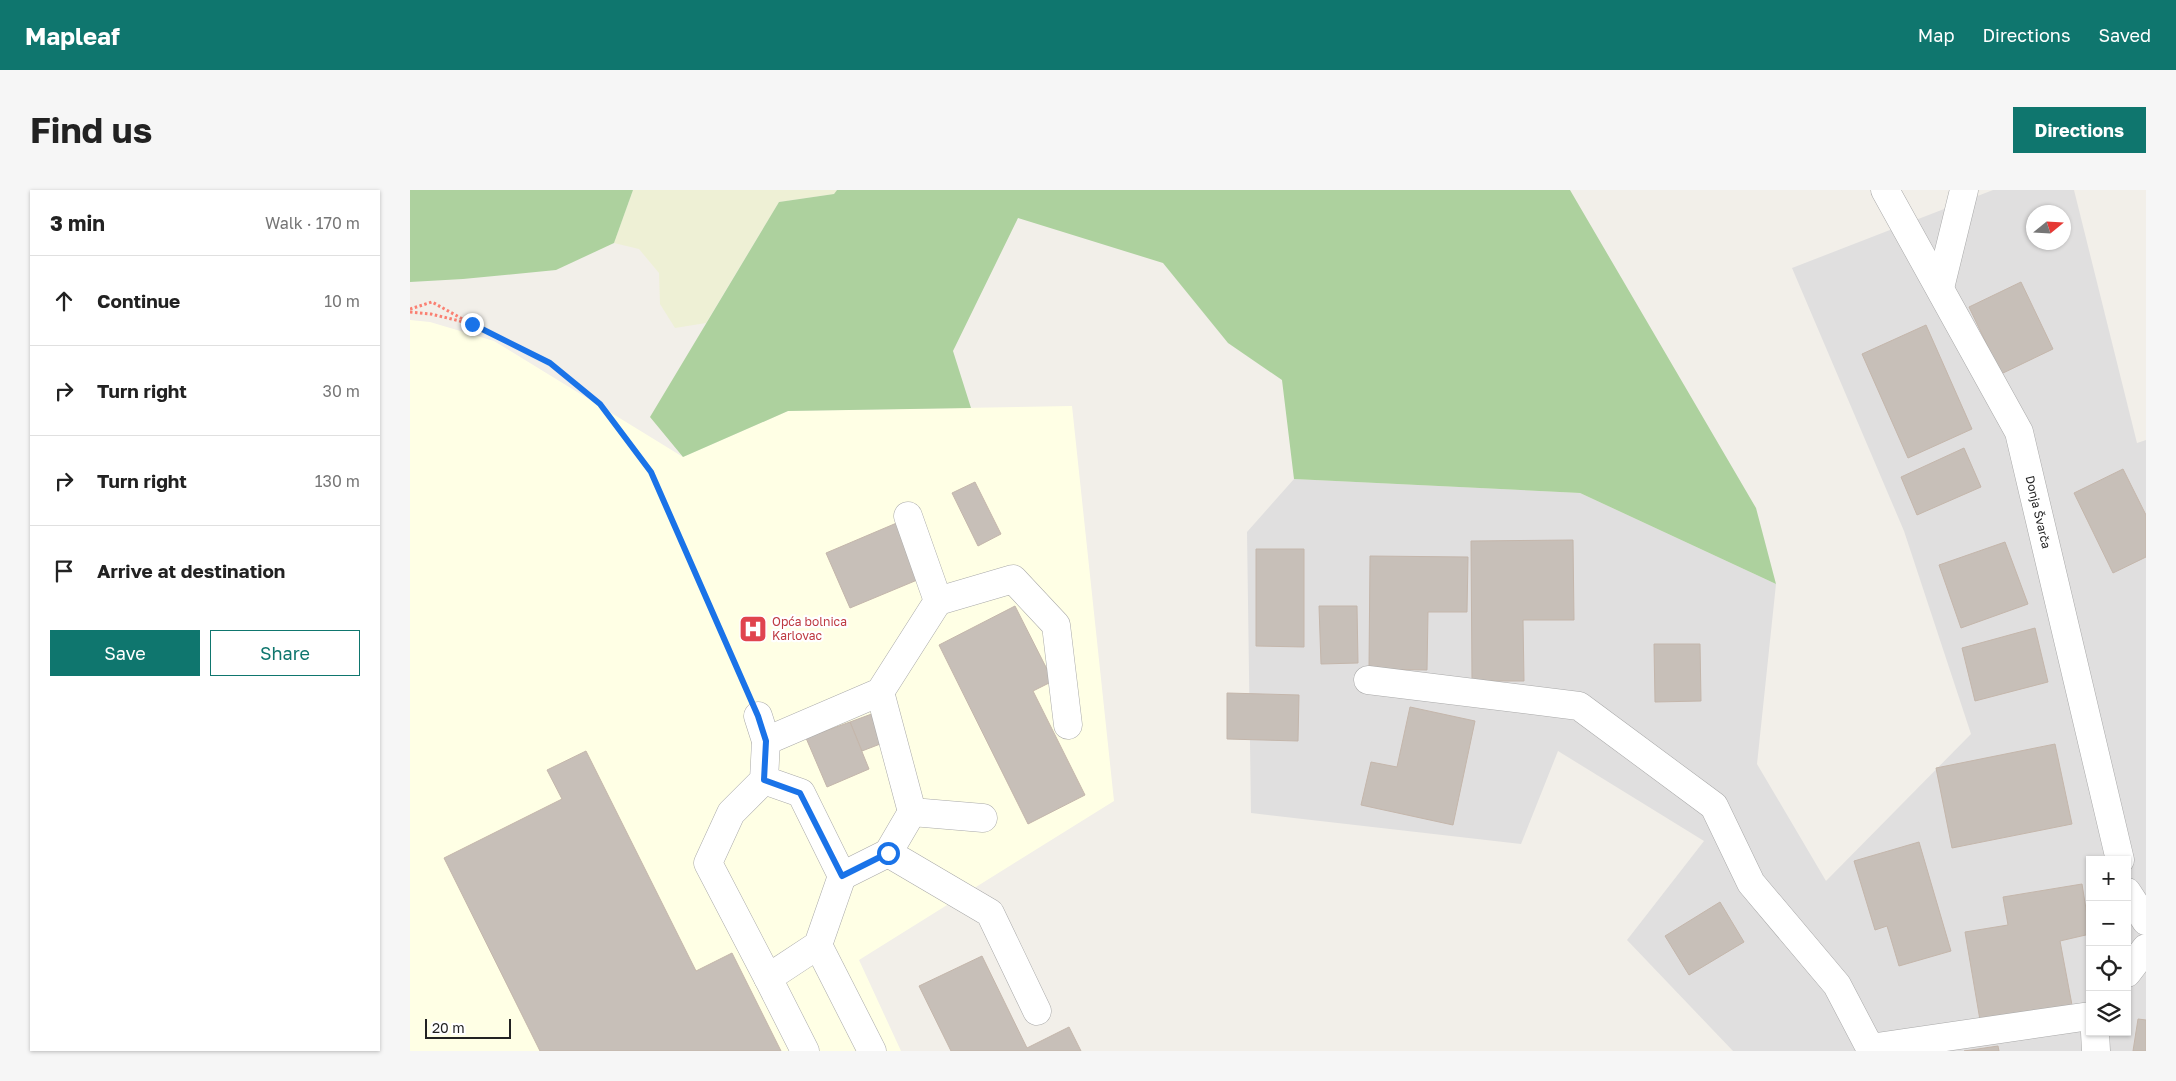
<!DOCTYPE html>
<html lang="en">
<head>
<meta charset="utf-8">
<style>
  body { margin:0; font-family:"Golos Text",sans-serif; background:#f6f6f6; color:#222 }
  .controls { position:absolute; right:15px; bottom:15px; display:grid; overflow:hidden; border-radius:0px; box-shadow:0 1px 4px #0004 }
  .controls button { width:45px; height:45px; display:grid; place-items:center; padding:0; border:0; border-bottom:1px solid #e0e0e0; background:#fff; color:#222; font:25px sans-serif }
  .compass { position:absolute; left:1616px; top:15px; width:45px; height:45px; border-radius:50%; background:#fff; box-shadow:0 1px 4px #0004; rotate:72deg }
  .scale { position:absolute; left:15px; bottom:12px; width:86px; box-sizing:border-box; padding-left:5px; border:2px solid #222; border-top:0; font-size:14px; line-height:18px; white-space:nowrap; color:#222; -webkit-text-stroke:4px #fff; paint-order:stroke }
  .stop { position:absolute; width:15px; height:15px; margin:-11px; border:4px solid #1a73e8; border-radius:50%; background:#fff }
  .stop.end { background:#1a73e8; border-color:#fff; box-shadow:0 1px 5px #0008 }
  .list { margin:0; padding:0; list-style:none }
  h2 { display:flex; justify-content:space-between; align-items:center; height:65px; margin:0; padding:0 20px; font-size:21px }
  h2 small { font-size:16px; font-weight:400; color:#767676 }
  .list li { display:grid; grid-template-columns:32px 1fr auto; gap:15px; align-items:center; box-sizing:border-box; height:90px; padding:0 20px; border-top:1px solid #e0e0e0 }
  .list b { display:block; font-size:19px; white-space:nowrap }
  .list em { font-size:16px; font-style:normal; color:#767676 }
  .actions { display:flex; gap:10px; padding:15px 20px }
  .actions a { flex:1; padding:11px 0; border:1px solid #0f766e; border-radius:0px; text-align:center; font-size:18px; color:#0f766e }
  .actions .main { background:#0f766e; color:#fff }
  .icon { flex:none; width:28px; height:28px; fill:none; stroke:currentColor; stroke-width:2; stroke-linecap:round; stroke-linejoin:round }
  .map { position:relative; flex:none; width:1736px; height:861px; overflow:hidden; border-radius:0px }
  header { display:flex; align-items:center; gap:30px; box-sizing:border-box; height:70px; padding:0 25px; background:#0f766e; color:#fff }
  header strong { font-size:24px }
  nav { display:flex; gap:28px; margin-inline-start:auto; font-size:18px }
  .intro { display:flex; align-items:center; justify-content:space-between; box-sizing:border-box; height:120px; padding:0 30px }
  h1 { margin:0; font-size:35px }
  .button { padding:12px 22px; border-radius:0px; background:#0f766e; color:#fff; font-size:18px; font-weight:700 }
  main { display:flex; gap:30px; padding:0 30px }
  aside { flex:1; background:#fff; border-radius:0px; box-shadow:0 1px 4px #0004 }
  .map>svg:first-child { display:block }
</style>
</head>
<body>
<header>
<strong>Mapleaf</strong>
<nav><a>Map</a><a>Directions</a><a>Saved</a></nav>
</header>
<div class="intro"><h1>Find us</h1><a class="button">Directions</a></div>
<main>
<aside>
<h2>3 min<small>Walk · 170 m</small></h2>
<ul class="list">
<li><svg class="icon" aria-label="ahead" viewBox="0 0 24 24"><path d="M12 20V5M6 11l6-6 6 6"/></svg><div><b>Continue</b></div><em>10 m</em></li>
<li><svg class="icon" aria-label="right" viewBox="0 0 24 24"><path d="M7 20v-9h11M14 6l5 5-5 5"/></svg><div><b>Turn right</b></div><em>30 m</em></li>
<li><svg class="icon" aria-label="right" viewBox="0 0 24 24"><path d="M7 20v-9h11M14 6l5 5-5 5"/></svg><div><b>Turn right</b></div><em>130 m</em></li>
<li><svg class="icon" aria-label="arrive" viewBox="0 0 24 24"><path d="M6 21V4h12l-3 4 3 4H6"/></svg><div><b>Arrive at destination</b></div></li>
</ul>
<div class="actions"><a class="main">Save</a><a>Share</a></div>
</aside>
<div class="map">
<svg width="1736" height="861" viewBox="0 0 1736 861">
  <rect width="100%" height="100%" fill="#f2efe9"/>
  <path fill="#e0dfdf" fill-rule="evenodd" d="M 1583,0 L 1664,0 L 1727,253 L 1736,250 L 1736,861 L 1323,861 L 1217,750 L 1294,651 L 1148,561 L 1111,654 L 841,623 L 837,342 L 884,289 L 1170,303 L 1366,394 L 1347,574 L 1416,691 L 1561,544 L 1494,341 L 1382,78 ZM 1624,22 L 1654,22 L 1654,52 L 1624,52 ZM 1680,670 L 1717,670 L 1717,842 L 1680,842 Z"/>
  <path fill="#ffffe5" d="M 0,130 L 20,132 L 84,151 L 273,267 L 378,221 L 662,216 L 704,611 L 449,770 L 491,861 L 0,861 Z"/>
  <path fill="#eef0d5" d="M 223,0 L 427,0 L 424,4 L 369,12 L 296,133 L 265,138 L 250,114 L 249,83 L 229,59 L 204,53 Z"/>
  <g fill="#add19e">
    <path d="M 0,0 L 223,0 L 204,53 L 146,80 L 53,89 L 0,92 Z"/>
    <path d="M 427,0 L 1160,0 L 1346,318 L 1366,394 L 1170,303 L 884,289 L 872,190 L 818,153 L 753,73 L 608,28 L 543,161 L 561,218 L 378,221 L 273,267 L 240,227 L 369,12 L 424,4 Z"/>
  </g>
  <g fill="#c7bfb8" stroke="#c4b6ab">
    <path d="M 1611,92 L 1643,159 L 1591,184 L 1559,117 Z"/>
    <path d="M 1516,135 L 1562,239 L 1498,268 L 1452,164 Z"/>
    <path d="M 1554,258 L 1571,297 L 1507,325 L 1491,287 Z"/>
    <path d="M 1713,279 L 1736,325 L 1736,367 L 1703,383 L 1664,303 Z"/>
    <path d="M 565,292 L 591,344 L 568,356 L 542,303 Z"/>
    <path d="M 489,332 L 512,388 L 440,418 L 416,363 Z"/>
    <path d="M 1163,350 L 1164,430 L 1113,430 L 1114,491 L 1062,491 L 1061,351 Z"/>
    <path d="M 1595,352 L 1618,414 L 1551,438 L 1529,375 Z"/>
    <path d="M 846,359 L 894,359 L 894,457 L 846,456 Z"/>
    <path d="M 960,366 L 1058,367 L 1057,422 L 1018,422 L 1017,480 L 959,479 Z"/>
    <path d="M 605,416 L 643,491 L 623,501 L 675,605 L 618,634 L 529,455 Z"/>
    <path d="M 909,416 L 947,416 L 948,473 L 911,474 Z"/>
    <path d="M 1625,438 L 1638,492 L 1565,511 L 1552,458 Z"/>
    <path d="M 1244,454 L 1290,454 L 1291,511 L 1245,512 Z"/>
    <path d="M 817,503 L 889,505 L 888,551 L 817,549 Z"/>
    <path d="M 1000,517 L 1065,531 L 1043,635 L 951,615 L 961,572 L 987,577 Z"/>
    <path d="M 467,522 L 478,551 L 452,561 L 440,532 Z"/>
    <path d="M 440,532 L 459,579 L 417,597 L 396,548 Z"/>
    <path d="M 1645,554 L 1662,634 L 1542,658 L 1526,578 Z"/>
    <path d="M 176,561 L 286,781 L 322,763 L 371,861 L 130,861 L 34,668 L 152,609 L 137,580 Z"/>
    <path d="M 1509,652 L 1541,761 L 1489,776 L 1477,736 L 1465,740 L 1444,671 Z"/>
    <path d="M 1672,694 L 1680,744 L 1650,751 L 1662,815 L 1570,830 L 1555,742 L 1598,735 L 1593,707 Z"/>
    <path d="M 1310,712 L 1334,752 L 1279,785 L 1255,746 Z"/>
    <path d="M 572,766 L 617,858 L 659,837 L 671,861 L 541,861 L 509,796 Z"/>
    <path d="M 1728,829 L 1736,830 L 1736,861 L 1723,861 Z"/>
    <path d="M 1588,856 L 1589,861 L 1554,861 Z"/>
  </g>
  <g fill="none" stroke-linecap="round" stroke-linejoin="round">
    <defs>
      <g id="minor">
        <path id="s1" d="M 1475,0 L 1609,242 L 1710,670"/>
        <path d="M 1530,98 L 1554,0"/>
        <path d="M 528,411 L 603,389 L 646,435 L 658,535"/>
        <path d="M 958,490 L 1169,516 L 1304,616 L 1341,693 L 1427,795 L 1460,858 L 1680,826"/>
        <path d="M 470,502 L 502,622 L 573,628"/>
        <path d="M 348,526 L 356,551 L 354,590 L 321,623 L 298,673 L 358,788 L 408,755 L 432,686 L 391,603 L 354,590"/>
        <path d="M 356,551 L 470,502 L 528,411 L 498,326"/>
        <path d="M 502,622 L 478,663 L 580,723 L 627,821"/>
        <path d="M 432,686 L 478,663"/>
        <path d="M 1717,702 L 1736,731"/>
        <path d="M 408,755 L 462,861"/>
        <path d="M 1717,783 L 1736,758"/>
        <path d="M 358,788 L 395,861"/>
        <path d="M 1685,842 L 1686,861"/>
      </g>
    </defs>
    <use href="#minor" stroke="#a9a9a9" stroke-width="29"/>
    <g stroke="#fa8072" stroke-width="3" stroke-dasharray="2.5 2.5" stroke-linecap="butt">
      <path d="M 0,119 L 22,112 L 58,132"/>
      <path d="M 0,122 L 21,124 L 62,134 L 139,173 L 190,214 L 241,282 L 337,500"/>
    </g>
    <use href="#minor" stroke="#fff" stroke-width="28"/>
  </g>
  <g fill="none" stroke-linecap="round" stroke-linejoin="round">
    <path stroke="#1a73e8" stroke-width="6" d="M 62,134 L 140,173 L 190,214 L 241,282 L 348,526 L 356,551 L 354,590 L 390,603 L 432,686 L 478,663"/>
  </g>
  <defs>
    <symbol id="hospital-square" viewBox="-11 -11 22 22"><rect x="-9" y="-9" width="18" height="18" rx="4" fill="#e0444e" stroke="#fff"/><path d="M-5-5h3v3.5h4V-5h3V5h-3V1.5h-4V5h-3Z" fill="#fff"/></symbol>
  </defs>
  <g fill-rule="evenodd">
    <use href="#hospital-square" x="327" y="423" width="32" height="32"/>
  </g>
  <g text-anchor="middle" stroke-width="4.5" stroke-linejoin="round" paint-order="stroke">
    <g font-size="12" fill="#222" stroke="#fff">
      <text dy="4" stroke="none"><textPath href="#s1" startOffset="359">Donja Švarča</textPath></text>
    </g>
    <g font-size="12" fill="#be3a42" stroke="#fff" text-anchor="start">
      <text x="362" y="436">Opća bolnica<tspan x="362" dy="14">Karlovac</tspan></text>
    </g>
  </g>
</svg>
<div class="controls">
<button>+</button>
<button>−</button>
<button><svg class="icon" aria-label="locate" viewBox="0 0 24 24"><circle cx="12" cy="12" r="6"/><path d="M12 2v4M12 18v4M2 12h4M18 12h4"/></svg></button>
<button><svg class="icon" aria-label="layers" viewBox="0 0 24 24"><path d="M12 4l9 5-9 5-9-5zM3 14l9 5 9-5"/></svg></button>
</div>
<svg class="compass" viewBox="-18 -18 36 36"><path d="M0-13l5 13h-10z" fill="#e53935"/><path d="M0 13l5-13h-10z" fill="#767676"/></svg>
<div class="scale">20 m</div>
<div class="stop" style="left:478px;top:663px"></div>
<div class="stop end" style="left:62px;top:134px"></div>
</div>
</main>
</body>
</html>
